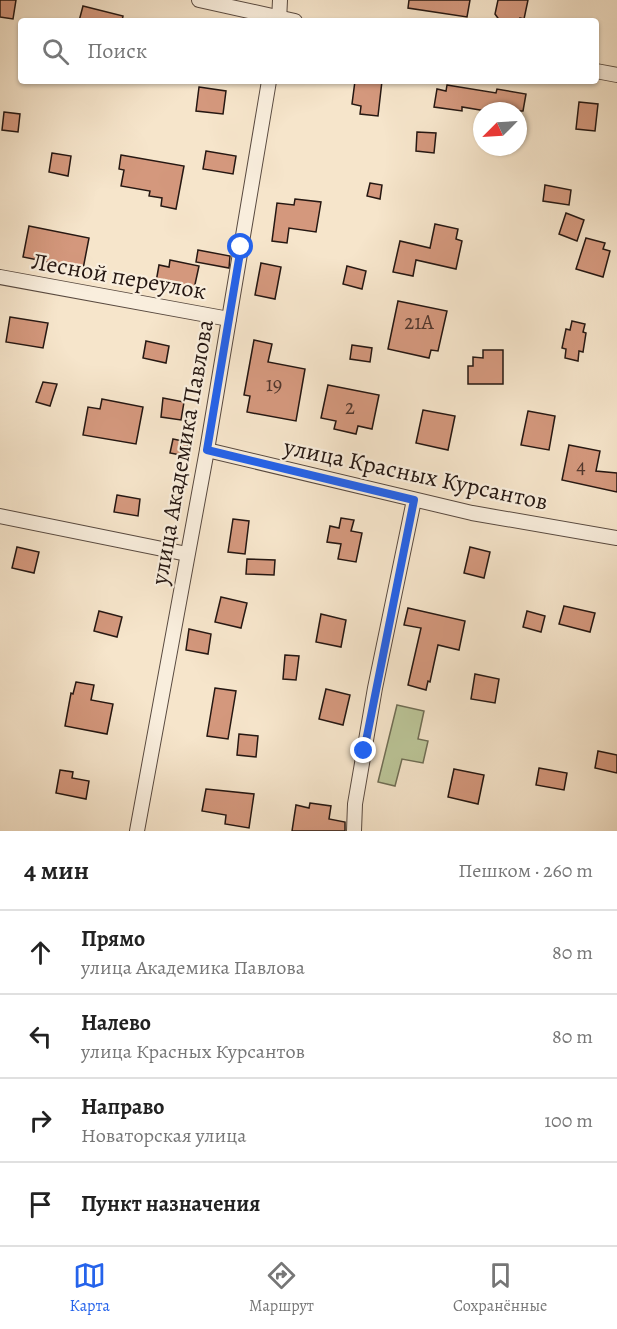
<!DOCTYPE html>
<html lang="ru">
<head>
<meta charset="utf-8">
<style>
  body { margin:0; font-family:Alegreya,serif; background:#f2f2f2; color:#222 }
  .compass { position:absolute; left:473px; top:102px; width:54px; height:54px; border-radius:50%; background:#fff; box-shadow:0 2px 4px #0004; rotate:246deg }
  .stop { position:absolute; width:18px; height:18px; margin:-14px; border:4px solid #2563eb; border-radius:50%; background:#fff }
  .stop.end { background:#2563eb; border-color:#fff; box-shadow:0 2px 6px #0008 }
  .list { margin:0; padding:0; list-style:none }
  h2 { display:flex; justify-content:space-between; align-items:center; height:78px; margin:0; padding:0 24px; font-size:26px }
  h2 small { font-size:20px; font-weight:400; color:#767676 }
  .list li { display:grid; grid-template-columns:39px 1fr auto; gap:18px; align-items:center; box-sizing:border-box; height:84px; padding:0 24px; border-top:2px solid #e0e0e0 }
  .list b { display:block; font-size:22px; white-space:nowrap }
  .list p { margin:0; font-size:20px; white-space:nowrap; color:#767676 }
  .list em { font-size:20px; font-style:normal; color:#767676 }
  .icon { flex:none; width:33px; height:33px; fill:none; stroke:currentColor; stroke-width:2; stroke-linecap:round; stroke-linejoin:round }
  .map { position:relative; flex:none; width:617px; height:831px; overflow:hidden }
  .search { position:absolute; background:#fff; box-shadow:0 2px 4px #0004; left:18px; right:18px; top:18px; height:66px; display:flex; align-items:center; gap:15px; box-sizing:border-box; padding:0 21px; border-radius:6px; color:#767676; font-size:22px }
  .sheet { height:414px; background:#fff }
  nav { display:flex; justify-content:space-around; align-items:center; box-sizing:border-box; height:84px; border-top:2px solid #e0e0e0; background:#fff; font-size:16px; color:#767676 }
  nav a { display:grid; justify-items:center; gap:3px }
  nav .on { color:#2563eb }
  .map>svg:first-child { display:block }
</style>
</head>
<body>
<div class="map">
<svg width="617" height="831" viewBox="0 0 617 831">
  <rect width="100%" height="100%" fill="#f6e5cb"/>
  <filter id="stains"><feTurbulence type="fractalNoise" baseFrequency=".00333" numOctaves="4"/><feColorMatrix values="0 0 0 0 .2 0 0 0 0 .09 0 0 0 0 .02 0 0 0 .5 -.17"/></filter>
  <radialGradient id="worn" r=".72"><stop offset=".6" stop-color="#630" stop-opacity="0"/><stop offset="1" stop-color="#630" stop-opacity=".3"/></radialGradient>
  <path fill="#bbc598" stroke="#706e55" stroke-width="1.5" d="M 397,705 L 424,711 L 418,739 L 428,741 L 423,763 L 402,759 L 395,786 L 378,782 Z"/>
  <g fill="#d4987d" stroke="#251712" stroke-width="1.5">
    <path d="M 0,0 L 16,0 L 13,19 L 0,17 Z"/>
    <path d="M 409,0 L 470,0 L 467,17 L 408,8 Z"/>
    <path d="M 498,0 L 528,0 L 524,19 L 520,18 L 520,21 L 500,21 L 495,14 Z"/>
    <path d="M 83,6 L 123,16 L 122,21 L 79,21 Z"/>
    <path d="M 355,81 L 382,81 L 378,116 L 360,114 L 361,106 L 352,104 Z"/>
    <path d="M 447,85 L 496,93 L 497,89 L 526,94 L 523,111 L 486,111 L 462,107 L 462,111 L 434,107 L 437,89 L 446,91 Z"/>
    <path d="M 199,87 L 226,91 L 223,114 L 196,111 Z"/>
    <path d="M 579,102 L 598,104 L 595,131 L 576,129 Z"/>
    <path d="M 4,112 L 20,114 L 18,132 L 2,130 Z"/>
    <path d="M 417,132 L 436,133 L 434,153 L 416,151 Z"/>
    <path d="M 206,151 L 236,156 L 233,174 L 203,169 Z"/>
    <path d="M 52,153 L 71,156 L 68,176 L 49,172 Z"/>
    <path d="M 121,155 L 184,166 L 176,209 L 161,206 L 162,198 L 149,196 L 150,191 L 121,186 L 124,170 L 119,169 Z"/>
    <path d="M 370,183 L 382,185 L 380,199 L 367,196 Z"/>
    <path d="M 545,185 L 571,190 L 569,205 L 543,201 Z"/>
    <path d="M 295,199 L 321,202 L 316,232 L 289,228 L 287,243 L 272,241 L 277,203 L 294,205 Z"/>
    <path d="M 566,213 L 584,220 L 577,241 L 559,234 Z"/>
    <path d="M 435,224 L 458,229 L 456,239 L 462,241 L 456,269 L 416,260 L 413,276 L 393,272 L 400,241 L 430,248 Z"/>
    <path d="M 29,226 L 89,238 L 83,269 L 23,257 Z"/>
    <path d="M 586,238 L 605,243 L 603,249 L 610,251 L 603,277 L 576,269 Z"/>
    <path d="M 198,250 L 230,256 L 229,268 L 196,262 Z"/>
    <path d="M 170,260 L 199,266 L 194,289 L 156,282 L 159,265 L 169,267 Z"/>
    <path d="M 261,263 L 281,267 L 275,299 L 255,295 Z"/>
    <path d="M 347,266 L 366,271 L 362,289 L 343,284 Z"/>
    <path d="M 398,301 L 447,311 L 438,351 L 431,350 L 429,358 L 388,349 Z"/>
    <path d="M 10,317 L 48,323 L 43,348 L 6,342 Z"/>
    <path d="M 572,321 L 585,324 L 583,332 L 586,333 L 583,352 L 579,351 L 578,361 L 565,358 L 566,349 L 562,348 L 566,329 L 570,330 Z"/>
    <path d="M 254,340 L 272,344 L 268,362 L 305,369 L 296,421 L 247,412 L 250,396 L 244,395 Z"/>
    <path d="M 146,341 L 169,346 L 166,363 L 143,358 Z"/>
    <path d="M 352,345 L 372,348 L 370,362 L 350,359 Z"/>
    <path d="M 483,350 L 503,350 L 503,384 L 468,384 L 468,366 L 473,366 L 473,357 L 483,358 Z"/>
    <path d="M 43,382 L 57,384 L 50,406 L 36,402 Z"/>
    <path d="M 328,385 L 379,395 L 372,429 L 358,426 L 356,434 L 334,429 L 336,421 L 321,418 Z"/>
    <path d="M 163,398 L 184,402 L 181,420 L 161,417 Z"/>
    <path d="M 102,399 L 143,407 L 136,444 L 83,435 L 88,407 L 100,409 Z"/>
    <path d="M 423,410 L 455,416 L 448,450 L 416,443 Z"/>
    <path d="M 528,411 L 555,416 L 549,450 L 521,445 Z"/>
    <path d="M 173,439 L 188,442 L 186,456 L 170,453 Z"/>
    <path d="M 569,445 L 600,451 L 596,471 L 617,473 L 617,492 L 562,480 Z"/>
    <path d="M 117,495 L 140,499 L 138,516 L 114,512 Z"/>
    <path d="M 341,518 L 354,520 L 351,531 L 362,533 L 356,562 L 338,559 L 341,544 L 327,542 L 330,526 L 339,528 Z"/>
    <path d="M 233,519 L 249,521 L 245,554 L 228,552 Z"/>
    <path d="M 17,547 L 39,552 L 34,573 L 12,568 Z"/>
    <path d="M 470,547 L 490,552 L 484,578 L 464,573 Z"/>
    <path d="M 247,559 L 275,560 L 274,575 L 246,574 Z"/>
    <path d="M 221,597 L 247,603 L 241,628 L 215,622 Z"/>
    <path d="M 564,606 L 595,613 L 590,632 L 559,624 Z"/>
    <path d="M 408,608 L 465,621 L 459,650 L 438,645 L 430,682 L 428,681 L 426,690 L 408,685 L 421,628 L 404,625 Z"/>
    <path d="M 99,611 L 122,617 L 117,637 L 94,631 Z"/>
    <path d="M 527,611 L 545,616 L 541,632 L 523,627 Z"/>
    <path d="M 321,614 L 346,620 L 341,647 L 316,642 Z"/>
    <path d="M 189,629 L 211,634 L 208,654 L 186,650 Z"/>
    <path d="M 285,655 L 299,656 L 296,680 L 283,679 Z"/>
    <path d="M 475,674 L 499,679 L 495,703 L 471,699 Z"/>
    <path d="M 76,682 L 94,685 L 91,700 L 113,704 L 107,734 L 65,726 L 71,693 L 73,694 Z"/>
    <path d="M 215,688 L 236,691 L 228,739 L 207,736 Z"/>
    <path d="M 326,689 L 350,695 L 343,725 L 319,719 Z"/>
    <path d="M 239,734 L 258,736 L 256,757 L 237,755 Z"/>
    <path d="M 598,751 L 617,755 L 617,773 L 595,768 Z"/>
    <path d="M 539,768 L 567,773 L 564,790 L 536,785 Z"/>
    <path d="M 454,769 L 484,775 L 478,804 L 448,797 Z"/>
    <path d="M 60,770 L 73,772 L 72,778 L 89,781 L 86,799 L 56,793 Z"/>
    <path d="M 206,789 L 254,794 L 249,828 L 225,824 L 226,815 L 202,811 Z"/>
    <path d="M 310,803 L 331,806 L 329,819 L 345,822 L 345,831 L 292,831 L 296,805 L 309,808 Z"/>
  </g>
  <g fill="none" stroke-linecap="round" stroke-linejoin="round">
    <defs>
      <g id="minor">
        <path d="M 199,0 L 295,21"/>
        <path d="M 279,21 L 280,0"/>
        <path d="M 596,71 L 617,75"/>
        <path d="M 0,277 L 229,319"/>
        <path d="M 207,450 L 472,513 L 617,538"/>
        <path d="M 0,516 L 187,554"/>
        <path d="M 137,831 L 207,450 L 269,81"/>
        <path d="M 354,831 L 355,804 L 375,688 L 414,500"/>
      </g>
    </defs>
    <use href="#minor" stroke="#594a40" stroke-width="16"/>
    <use href="#minor" stroke="#f9eedd" stroke-width="14"/>
  </g>
  <g fill="none" stroke-linecap="round" stroke-linejoin="round">
    <path stroke="#2563eb" stroke-width="8" d="M 241,247 L 207,450 L 414,500 L 364,751"/>
  </g>
  <g text-anchor="middle" stroke-width="4.5" stroke-linejoin="round" paint-order="stroke">
    <g font-size="21" fill="#51372d">
      <text x="419" y="329">21А</text>
      <text x="274" y="391">19</text>
      <text x="350" y="414">2</text>
      <text x="581" y="473">4</text>
    </g>
    <g font-size="24" fill="#251712" stroke="#f9eedd">
      <text transform="translate(119 276) rotate(10)" y="8">Лесной переулок</text>
      <text transform="translate(182 452) rotate(-80)" y="8">улица Академика Павлова</text>
      <text transform="translate(416 474) rotate(12)" y="8">улица Красных Курсантов</text>
    </g>
  </g>
  <rect width="100%" height="100%" filter="url(#stains)"/>
  <rect width="100%" height="100%" fill="url(#worn)"/>
</svg>
<svg class="compass" viewBox="-18 -18 36 36"><path d="M0-13l5 13h-10z" fill="#e53935"/><path d="M0 13l5-13h-10z" fill="#767676"/></svg>
<div class="stop" style="left:241px;top:247px"></div>
<div class="stop end" style="left:364px;top:751px"></div>
<div class="search"><svg class="icon" aria-label="search" viewBox="0 0 24 24"><circle cx="10" cy="10" r="6"/><path d="M15 15l6 6"/></svg>Поиск</div>
</div>
<section class="sheet">
<h2>4 мин<small>Пешком · 260 m</small></h2>
<ul class="list">
<li><svg class="icon" aria-label="ahead" viewBox="0 0 24 24"><path d="M12 20V5M6 11l6-6 6 6"/></svg><div><b>Прямо</b><p>улица Академика Павлова</p></div><em>80 m</em></li>
<li><svg class="icon" aria-label="left" viewBox="0 0 24 24"><path d="M17 20v-9H6M10 6l-5 5 5 5"/></svg><div><b>Налево</b><p>улица Красных Курсантов</p></div><em>80 m</em></li>
<li><svg class="icon" aria-label="right" viewBox="0 0 24 24"><path d="M7 20v-9h11M14 6l5 5-5 5"/></svg><div><b>Направо</b><p>Новаторская улица</p></div><em>100 m</em></li>
<li><svg class="icon" aria-label="arrive" viewBox="0 0 24 24"><path d="M6 21V4h12l-3 4 3 4H6"/></svg><div><b>Пункт назначения</b></div></li>
</ul>
</section>
<nav>
<a class="on"><svg class="icon" aria-label="map" viewBox="0 0 24 24"><path d="M3 6l6-2 6 2 6-2v14l-6 2-6-2-6 2zM9 4v14M15 6v14"/></svg>Карта</a>
<a><svg class="icon" aria-label="directions" viewBox="0 0 24 24"><path d="M12 3l9 9-9 9-9-9zM9 14v-3h6M13 9l2 2-2 2"/></svg>Маршрут</a>
<a><svg class="icon" aria-label="saved" viewBox="0 0 24 24"><path d="M7 4h10v16l-5-4-5 4z"/></svg>Сохранённые</a>
</nav>
</body>
</html>
